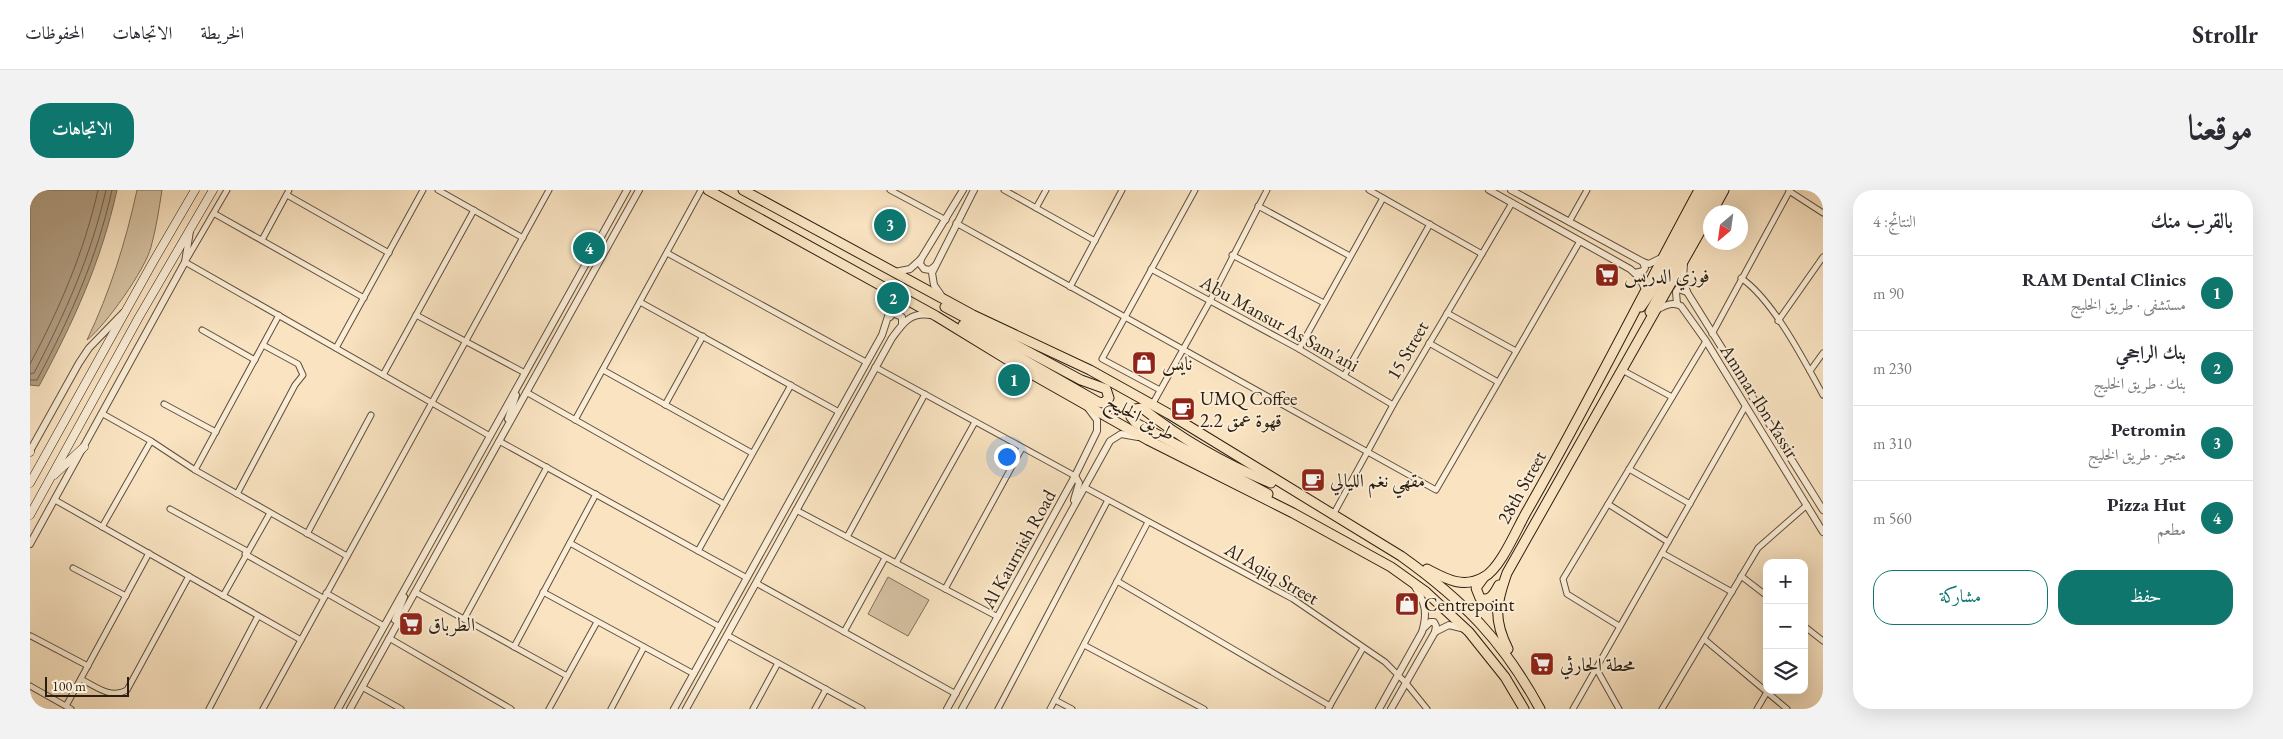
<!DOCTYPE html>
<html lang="ar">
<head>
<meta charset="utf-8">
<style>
  body { margin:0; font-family:"EB Garamond",Amiri,serif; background:#f2f2f3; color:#2b2b33; direction:rtl }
  .controls { position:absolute; right:15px; bottom:15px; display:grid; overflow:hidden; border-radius:10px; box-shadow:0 5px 20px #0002 }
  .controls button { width:45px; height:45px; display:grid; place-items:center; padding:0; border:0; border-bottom:1px solid #e1e1e2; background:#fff; color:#2b2b33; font:25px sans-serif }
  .compass { position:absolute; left:1673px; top:15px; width:45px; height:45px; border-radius:50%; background:#fff; box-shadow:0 5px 20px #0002; rotate:209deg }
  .scale { position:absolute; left:15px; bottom:12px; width:84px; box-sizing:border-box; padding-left:5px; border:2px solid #2b1e10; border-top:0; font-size:14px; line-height:18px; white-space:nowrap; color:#2b1e10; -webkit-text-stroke:4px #fbedd7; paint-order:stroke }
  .you { position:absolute; left:976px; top:266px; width:18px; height:18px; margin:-12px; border:4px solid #fff; border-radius:50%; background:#1a73e8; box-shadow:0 0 0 8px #1a73e833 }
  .badge { display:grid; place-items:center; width:32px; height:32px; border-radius:50%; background:#0f766e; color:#fff; font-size:16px; font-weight:700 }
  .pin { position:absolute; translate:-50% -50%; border:2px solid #fff; box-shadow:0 1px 5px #0006 }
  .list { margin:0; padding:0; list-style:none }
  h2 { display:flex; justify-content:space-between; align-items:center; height:65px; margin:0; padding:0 20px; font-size:21px }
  h2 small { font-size:16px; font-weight:400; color:#7c7c81 }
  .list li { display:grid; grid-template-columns:32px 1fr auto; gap:15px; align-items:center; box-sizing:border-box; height:75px; padding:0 20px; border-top:1px solid #e1e1e2 }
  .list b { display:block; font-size:19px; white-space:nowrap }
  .list p { margin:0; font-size:16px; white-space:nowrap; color:#7c7c81 }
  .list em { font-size:16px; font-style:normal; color:#7c7c81 }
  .actions { display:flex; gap:10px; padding:15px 20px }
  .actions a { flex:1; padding:11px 0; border:1px solid #0f766e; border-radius:20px; text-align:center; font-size:18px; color:#0f766e }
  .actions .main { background:#0f766e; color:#fff }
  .icon { flex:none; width:28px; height:28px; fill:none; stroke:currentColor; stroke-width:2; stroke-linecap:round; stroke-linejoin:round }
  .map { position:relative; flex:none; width:1793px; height:519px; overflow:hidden; direction:ltr; border-radius:20px }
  header { display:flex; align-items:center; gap:30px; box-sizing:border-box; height:70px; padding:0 25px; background:#fff; border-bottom:1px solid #e1e1e2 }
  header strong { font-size:24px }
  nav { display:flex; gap:28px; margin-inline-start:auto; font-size:18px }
  .intro { display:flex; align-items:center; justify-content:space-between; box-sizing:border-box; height:120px; padding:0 30px }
  h1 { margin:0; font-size:35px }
  .button { padding:12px 22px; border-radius:20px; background:#0f766e; color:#fff; font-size:18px; font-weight:700 }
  main { display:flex; gap:30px; padding:0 30px }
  aside { flex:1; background:#fff; border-radius:20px; box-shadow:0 5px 20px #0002 }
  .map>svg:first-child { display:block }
</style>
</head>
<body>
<header>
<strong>Strollr</strong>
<nav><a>الخريطة</a><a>الاتجاهات</a><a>المحفوظات</a></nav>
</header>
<div class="intro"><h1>موقعنا</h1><a class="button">الاتجاهات</a></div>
<main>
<aside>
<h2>بالقرب منك<small>النتائج: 4</small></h2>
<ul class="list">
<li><span class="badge">1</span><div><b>RAM Dental Clinics</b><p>مستشفى · طريق الخليج</p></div><em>90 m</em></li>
<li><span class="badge">2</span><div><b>بنك الراجحي</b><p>بنك · طريق الخليج</p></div><em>230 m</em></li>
<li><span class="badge">3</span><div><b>Petromin</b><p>متجر · طريق الخليج</p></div><em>310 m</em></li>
<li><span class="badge">4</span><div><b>Pizza Hut</b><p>مطعم</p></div><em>560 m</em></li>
</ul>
<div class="actions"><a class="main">حفظ</a><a>مشاركة</a></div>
</aside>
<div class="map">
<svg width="1793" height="519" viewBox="0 0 1793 519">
  <rect width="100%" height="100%" fill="#f9e3c1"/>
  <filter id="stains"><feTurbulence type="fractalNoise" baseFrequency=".004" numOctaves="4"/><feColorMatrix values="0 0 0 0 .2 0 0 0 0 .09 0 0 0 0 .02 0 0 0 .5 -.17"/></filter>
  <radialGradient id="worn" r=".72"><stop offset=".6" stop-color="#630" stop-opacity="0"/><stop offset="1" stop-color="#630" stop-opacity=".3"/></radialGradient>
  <g fill="#d6c2a3" stroke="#80705a">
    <path d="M 107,0 L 132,0 C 129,19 126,39 121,57 C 115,80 76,135 57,150 C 80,102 96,51 107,0 Z"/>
    <path d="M 858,387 L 899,410 L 878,446 L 838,424 Z"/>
  </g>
  <path fill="#b3a085" stroke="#7d6c56" d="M 0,0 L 87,0 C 71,72 44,131 9,196 L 0,195 Z"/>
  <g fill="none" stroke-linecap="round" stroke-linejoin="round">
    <g stroke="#6f5f4a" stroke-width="1">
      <path d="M 0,174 C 30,118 54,62 68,0"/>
      <path d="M 0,184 L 4,183 C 35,124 61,66 76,0"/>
      <path d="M 0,190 L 7,190 C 40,128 67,68 82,0"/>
    </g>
    <defs>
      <g id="minor">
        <path d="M 197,0 L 155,72 L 460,246"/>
        <path d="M 408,0 L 493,48"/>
        <path d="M 860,0 L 916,30"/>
        <path d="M 974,0 L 1065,51"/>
        <path d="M 1339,0 L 1452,64"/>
        <path d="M 1759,1 L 1793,23"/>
        <path d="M 257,5 L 359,63"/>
        <path d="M 1228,16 L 1320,66"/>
        <path d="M 1006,18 L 1016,0"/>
        <path d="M 185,24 L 334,108"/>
        <path d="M 1539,32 L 1557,0"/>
        <path d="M 926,33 L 1406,300 L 1550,51"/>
        <path d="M 232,50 L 259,0"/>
        <path d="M 637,63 L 836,172"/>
        <path d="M 1202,65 L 1294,113"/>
        <path d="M 1121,79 L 1269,159 L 1363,215"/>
        <path d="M 1711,88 C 1743,110 1774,170 1793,205"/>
        <path d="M 1040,97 L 1092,0"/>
        <path d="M 610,112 L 809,222"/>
        <path d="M 1417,123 L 1486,161"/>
        <path d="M 386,125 L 495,183"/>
        <path d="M 1748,131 L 1793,67"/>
        <path d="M 172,140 L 225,170"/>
        <path d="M 1682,144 L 1760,0"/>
        <path d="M 1399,153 L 1468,192"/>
        <path d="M 306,158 L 393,0"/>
        <path d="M 1269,159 L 1353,8"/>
        <path d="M 845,177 L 1045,286"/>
        <path d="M 573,180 L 722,263"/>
        <path d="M 1592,180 L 1642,207"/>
        <path d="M 1780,181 L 1793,163"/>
        <path d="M 353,185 L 444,20"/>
        <path d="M 1314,186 L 1400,34"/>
        <path d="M 1130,200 L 1072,169 L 1165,0"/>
        <path d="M 496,202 L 694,314"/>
        <path d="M 134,214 L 186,242"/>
        <path d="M 635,215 L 673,146"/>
        <path d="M 1122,215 L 1180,111 L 1237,0"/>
        <path d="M 73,224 L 121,251 L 165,280 L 317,366"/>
        <path d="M 545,230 L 671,0"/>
        <path d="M 469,251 L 717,388"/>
        <path d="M 1599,279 L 1660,314"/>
        <path d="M 165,280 L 249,125"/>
        <path d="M 1054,297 L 1263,409 L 1355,472 L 1376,493 L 1397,519"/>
        <path d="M 207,304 L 265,195 L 273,185 L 268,174 L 233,155"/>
        <path d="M 25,310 L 271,450"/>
        <path d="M 1578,314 L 1638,352"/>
        <path d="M 140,319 L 217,361"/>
        <path d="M 766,320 L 968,427"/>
        <path d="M 1303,325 L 1363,215 L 1482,13"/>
        <path d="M 72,337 L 121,251"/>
        <path d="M 277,344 L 341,225"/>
        <path d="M 817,347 L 895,204"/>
        <path d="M 540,353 L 690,437"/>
        <path d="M 668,361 L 761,195"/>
        <path d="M 1632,363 L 1702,402"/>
        <path d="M 215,364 L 293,408"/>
        <path d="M 866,373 L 945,232"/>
        <path d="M 43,378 L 96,406"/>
        <path d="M 1711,386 L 1737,406"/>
        <path d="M 1087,391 L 1300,516"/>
        <path d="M 726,393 L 926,504"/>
        <path d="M 915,399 L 992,258"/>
        <path d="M 385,402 L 537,486"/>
        <path d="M 513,402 L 664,484"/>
        <path d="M 296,403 L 354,436"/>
        <path d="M 193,406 L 240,323"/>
        <path d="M 434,429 L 517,277"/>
        <path d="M 1589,436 L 1537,404 L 1533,389 L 1676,151"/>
        <path d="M 1774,436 L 1793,451"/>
        <path d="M 814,442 L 855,368"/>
        <path d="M 697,445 L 832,519"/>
        <path d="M 1,446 L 58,476"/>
        <path d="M 359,448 L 481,519"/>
        <path d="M 1674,449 L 1757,519"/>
        <path d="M 1054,455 L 1174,519"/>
        <path d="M 484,457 L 566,304"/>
        <path d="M 1566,478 L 1589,519"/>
        <path d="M 51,489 C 66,497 81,509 97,500 L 159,386"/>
        <path d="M 0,496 L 41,519"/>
        <path d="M 332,497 L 371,519"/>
        <path d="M 1025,510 L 1042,519"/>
        <path d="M 36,516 L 119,363"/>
        <path d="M 179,519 L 228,426"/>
        <path d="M 233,519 L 519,0"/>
        <path d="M 519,519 L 567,432"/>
        <path d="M 581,519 L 614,457"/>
        <path d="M 723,519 L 748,473"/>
        <path d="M 785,519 L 796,499"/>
        <path d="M 968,519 L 1078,310"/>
        <path d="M 1020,519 L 1118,332"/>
        <path d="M 1298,519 L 1333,458"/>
        <path d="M 1543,519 L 1715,217"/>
        <path d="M 1632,519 L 1728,358 L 1777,315"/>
        <path d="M 1727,519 L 1737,502"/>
      </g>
      <g id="tertiary">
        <path d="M 1459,0 L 1600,79 L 1609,87 L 1615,99"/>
        <path d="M 1481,0 L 1613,72 L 1619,74 L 1631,68"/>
        <path d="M 891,69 L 890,74 L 894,79 L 900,80 L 905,76"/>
        <path d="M 1654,73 L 1653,89 L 1657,102 L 1793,320"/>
        <path d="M 865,82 L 880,79 L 891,69 L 933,0"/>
        <path d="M 1605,83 L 1613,81 L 1615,78 L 1613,72"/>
        <path d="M 911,105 L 904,95 L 902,83 L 944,0"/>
        <path d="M 1647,114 L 1646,102 L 1648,99 L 1657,102"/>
        <path d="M 1628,119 C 1635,116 1643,111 1651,116 L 1676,151 L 1793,342"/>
        <path d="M 860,127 L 863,123 L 872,127 L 872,134"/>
        <path d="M 478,229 L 486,205"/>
        <path d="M 0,261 L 49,173 L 59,158 L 93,123"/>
        <path d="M 1044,310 L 1049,293 L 1045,286"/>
        <path d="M 0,354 L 155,72 L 160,41"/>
        <path d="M 365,430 L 374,407"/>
        <path d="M 1394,438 L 1400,432 L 1404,432 L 1406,436 L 1405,442"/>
        <path d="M 308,519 L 597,0"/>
        <path d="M 320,519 L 609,0"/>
        <path d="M 644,519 L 852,145 L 862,114 L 851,98"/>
        <path d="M 656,519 L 862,148 C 873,133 880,122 900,125"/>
        <path d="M 917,519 L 1045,286 L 1067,241 L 1067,230 L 1058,218"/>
        <path d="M 932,519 L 1080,251 L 1091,244 L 1108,247"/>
        <path d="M 1349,519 L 1392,442 C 1398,422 1395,412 1384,395"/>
        <path d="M 1361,519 L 1405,442 L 1419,435 L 1435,439"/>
      </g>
      <g id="secondary">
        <path d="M 0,262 L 0,261"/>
        <path d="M 24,285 L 54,257"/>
        <path d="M 0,293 L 123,72 L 165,0"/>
        <path d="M 0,325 L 109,127 L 183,0"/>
      </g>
      <g id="primary">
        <path d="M 678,0 L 906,126 L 991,178 L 1118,250 L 1263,323 L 1361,377 L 1396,402 L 1439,442 L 1475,487 L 1494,519"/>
        <path d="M 713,0 L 943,125 L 1060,180 L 1139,224 L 1371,366 C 1434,411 1473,451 1510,519"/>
        <path d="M 1682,22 L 1694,0"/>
        <path d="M 915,117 L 1051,190 L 1076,199 L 1079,208 L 1073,213 L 1068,212 L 933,135"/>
        <path d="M 1611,117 L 1620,104 L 1678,0"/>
        <path d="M 1620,122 L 1687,0"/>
        <path d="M 1238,304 L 1106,233 L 1101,227 L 1105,219 L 1112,218 C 1151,249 1195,274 1241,293"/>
        <path d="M 1397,379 C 1416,389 1433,399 1454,387 C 1471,378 1487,338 1497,321 C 1557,216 1611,107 1669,0"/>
        <path d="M 1454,387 L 1446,398 L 1450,408 C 1461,412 1464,403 1469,395"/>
        <path d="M 1478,459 C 1463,429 1466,414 1477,383 L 1680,24"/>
      </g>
    </defs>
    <use href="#minor" stroke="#5e4f3c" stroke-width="7"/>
    <use href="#tertiary" stroke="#5e4f3c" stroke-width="8"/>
    <use href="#secondary" stroke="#2b1e10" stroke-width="9"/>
    <use href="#primary" stroke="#2b1e10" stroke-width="11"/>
    <use href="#minor" stroke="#fbedd7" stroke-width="5"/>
    <use href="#tertiary" stroke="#fbedd7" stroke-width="6"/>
    <use href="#secondary" stroke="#fbedd7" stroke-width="8"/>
    <use href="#primary" stroke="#f9e3c1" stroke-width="9"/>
  </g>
  <defs>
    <symbol id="supermarket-square" viewBox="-11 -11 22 22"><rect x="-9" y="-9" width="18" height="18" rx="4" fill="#8f2418" stroke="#fbedd7"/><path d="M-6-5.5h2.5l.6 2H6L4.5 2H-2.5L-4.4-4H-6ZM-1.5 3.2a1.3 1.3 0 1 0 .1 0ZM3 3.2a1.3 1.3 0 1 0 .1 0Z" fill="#fff"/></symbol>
    <symbol id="shop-square" viewBox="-11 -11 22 22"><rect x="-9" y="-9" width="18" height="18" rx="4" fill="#8f2418" stroke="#fbedd7"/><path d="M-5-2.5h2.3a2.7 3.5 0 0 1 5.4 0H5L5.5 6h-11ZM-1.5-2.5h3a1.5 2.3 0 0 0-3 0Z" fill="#fff"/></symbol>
    <symbol id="cafe-square" viewBox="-11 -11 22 22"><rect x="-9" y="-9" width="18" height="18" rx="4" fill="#8f2418" stroke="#fbedd7"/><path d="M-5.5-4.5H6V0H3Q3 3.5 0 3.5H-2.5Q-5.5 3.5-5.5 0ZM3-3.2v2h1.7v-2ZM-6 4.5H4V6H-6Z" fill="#fff"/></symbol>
  </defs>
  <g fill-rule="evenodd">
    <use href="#supermarket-square" x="1563" y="71" width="28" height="28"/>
    <use href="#shop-square" x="1100" y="159" width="28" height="28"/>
    <use href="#cafe-square" x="1139" y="205" width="28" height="28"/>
    <use href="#cafe-square" x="1269" y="276" width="28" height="28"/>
    <use href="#shop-square" x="1363" y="400" width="28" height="28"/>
    <use href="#supermarket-square" x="367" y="420" width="28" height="28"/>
    <use href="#supermarket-square" x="1498" y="460" width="28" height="28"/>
  </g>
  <g text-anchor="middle" stroke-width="4" stroke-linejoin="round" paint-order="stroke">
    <g font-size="19" fill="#2b1e10" stroke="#fbedd7" text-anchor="start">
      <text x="1594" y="92">فوزي الدريس</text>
      <text x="1132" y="180">نايس</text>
      <text x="1170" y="215">UMQ Coffee<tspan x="1170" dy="22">2.2 قهوة عمق</tspan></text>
      <text x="1300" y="297">مقهي نغم الليالي</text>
      <text x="1394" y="421">Centrepoint</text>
      <text x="398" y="441">الطرباق</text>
      <text x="1530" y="481">محطة الحارثي</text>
    </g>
    <g font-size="19" fill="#2b1e10" stroke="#fbedd7">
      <text transform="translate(1250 133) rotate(29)" y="7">Abu Mansur As Sam'ani</text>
      <text transform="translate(1377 160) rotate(-60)" y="7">15 Street</text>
      <text transform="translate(1730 211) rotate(58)" y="7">Ammar Ibn Yassir</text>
      <text transform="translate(1111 227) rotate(29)" y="7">طريق الخليج</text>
      <text transform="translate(1491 297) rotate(-61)" y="7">28th Street</text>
      <text transform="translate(988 359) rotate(-61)" y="7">Al Kaurnish Road</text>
      <text transform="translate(1242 383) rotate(30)" y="7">Al Aqiq Street</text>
    </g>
  </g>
  <rect width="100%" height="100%" filter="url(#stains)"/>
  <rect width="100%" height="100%" fill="url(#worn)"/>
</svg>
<div class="controls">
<button>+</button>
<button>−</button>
<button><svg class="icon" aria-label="layers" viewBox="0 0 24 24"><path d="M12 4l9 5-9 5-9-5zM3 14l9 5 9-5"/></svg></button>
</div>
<svg class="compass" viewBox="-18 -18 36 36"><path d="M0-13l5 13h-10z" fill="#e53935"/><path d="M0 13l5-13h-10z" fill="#7c7c81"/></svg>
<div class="scale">100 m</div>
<div class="you"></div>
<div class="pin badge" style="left:984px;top:190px">1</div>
<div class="pin badge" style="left:863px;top:108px">2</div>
<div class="pin badge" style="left:860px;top:35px">3</div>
<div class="pin badge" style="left:559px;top:58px">4</div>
</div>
</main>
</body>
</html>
